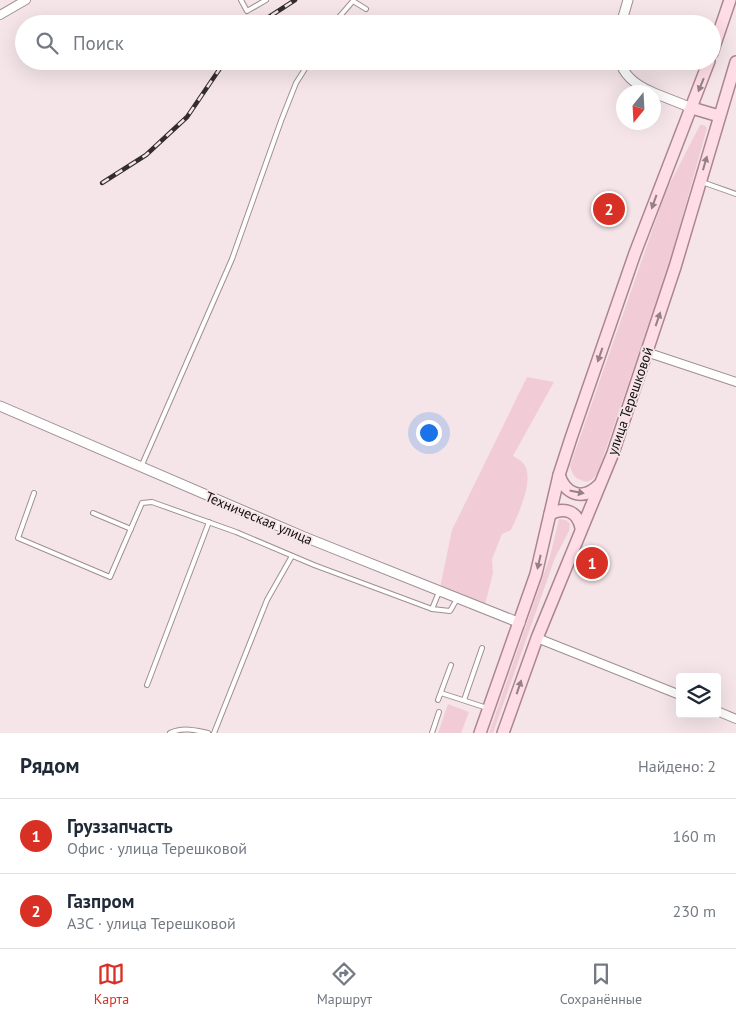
<!DOCTYPE html>
<html lang="ru">
<head>
<meta charset="utf-8">
<style>
  body { margin:0; font-family:"PT Sans",sans-serif; background:#f6f6f7; color:#1f2937 }
  .controls { position:absolute; right:15px; bottom:15px; display:grid; overflow:hidden; border-radius:5px; box-shadow:0 5px 20px #0002 }
  .controls button { width:45px; height:45px; display:grid; place-items:center; padding:0; border:0; border-bottom:1px solid #e0e1e3; background:#fff; color:#1f2937; font:25px sans-serif }
  .compass { position:absolute; left:616px; top:85px; width:45px; height:45px; border-radius:50%; background:#fff; box-shadow:0 5px 20px #0002; rotate:198deg }
  .you { position:absolute; left:428px; top:432px; width:18px; height:18px; margin:-12px; border:4px solid #fff; border-radius:50%; background:#1a73e8; box-shadow:0 0 0 8px #1a73e833 }
  .badge { display:grid; place-items:center; width:32px; height:32px; border-radius:50%; background:#d93025; color:#fff; font-size:16px; font-weight:700 }
  .pin { position:absolute; translate:-50% -50%; border:2px solid #fff; box-shadow:0 1px 5px #0006 }
  .list { margin:0; padding:0; list-style:none }
  h2 { display:flex; justify-content:space-between; align-items:center; height:65px; margin:0; padding:0 20px; font-size:21px }
  h2 small { font-size:16px; font-weight:400; color:#747a83 }
  .list li { display:grid; grid-template-columns:32px 1fr auto; gap:15px; align-items:center; box-sizing:border-box; height:75px; padding:0 20px; border-top:1px solid #e0e1e3 }
  .list b { display:block; font-size:19px; white-space:nowrap }
  .list p { margin:0; font-size:16px; white-space:nowrap; color:#747a83 }
  .list em { font-size:16px; font-style:normal; color:#747a83 }
  .icon { flex:none; width:28px; height:28px; fill:none; stroke:currentColor; stroke-width:2; stroke-linecap:round; stroke-linejoin:round }
  .map { position:relative; flex:none; width:736px; height:733px; overflow:hidden }
  .search { position:absolute; background:#fff; box-shadow:0 5px 20px #0002; left:15px; right:15px; top:15px; height:55px; display:flex; align-items:center; gap:12px; box-sizing:border-box; padding:0 18px; border-radius:28px; color:#747a83; font-size:19px }
  .sheet { height:215px; background:#fff }
  nav { display:flex; justify-content:space-around; align-items:center; box-sizing:border-box; height:70px; border-top:1px solid #e0e1e3; background:#fff; font-size:14px; color:#747a83 }
  nav a { display:grid; justify-items:center; gap:2px }
  nav .on { color:#d93025 }
  .map>svg:first-child { display:block }
</style>
</head>
<body>
<div class="map">
<svg width="736" height="733" viewBox="0 0 736 733">
  <rect width="100%" height="100%" fill="#f5e5e9"/>
  <g fill="#f1ccd6">
    <path d="M 700,125 L 704,125 L 707,128 L 669,265 L 598,472 L 593,479 L 587,482 C 576,479 573,477 570,466 L 666,191 Z"/>
    <path d="M 527,377 L 554,382 L 513,456 C 516,458 521,460 523,463 C 536,477 518,515 511,530 L 502,534 L 492,559 L 493,573 L 485,605 L 440,588 L 452,530 Z"/>
    <path d="M 559,519 L 566,520 L 570,524 L 569,531 L 555,558 L 493,733 L 489,733 L 550,556 Z"/>
    <path d="M 448,704 L 469,712 L 461,733 L 438,733 Z"/>
  </g>
  <g fill="none" stroke-linecap="round" stroke-linejoin="round">
    <defs>
      <g id="service">
        <path d="M 241,0 L 247,11 L 266,0"/>
        <path d="M 333,24 L 353,1 L 366,9"/>
        <path d="M 702,182 L 736,194"/>
        <path d="M 141,467 L 232,259 L 281,121 L 296,83 L 310,61"/>
        <path d="M 34,493 L 18,538 L 110,577 L 142,503 L 152,502 L 236,532 L 314,565 L 432,609 L 450,611 L 457,599"/>
        <path d="M 93,513 L 131,529"/>
        <path d="M 432,609 L 439,592"/>
        <path d="M 147,685 L 209,522"/>
        <path d="M 441,693 L 487,708"/>
        <path d="M 438,700 L 451,665"/>
        <path d="M 464,700 L 482,648"/>
        <path d="M 170,733 C 182,727 196,730 208,733"/>
        <path d="M 214,733 L 267,600 L 292,556"/>
        <path d="M 432,733 L 439,712"/>
      </g>
      <g id="minor">
        <path d="M 0,15 L 26,0"/>
        <path d="M 646,352 L 736,382"/>
        <path d="M 537,638 L 680,695"/>
        <path d="M 717,711 L 736,719"/>
      </g>
      <g id="tertiary">
        <path d="M 621,24 L 628,0"/>
        <path d="M 620,61 C 624,77 638,86 652,92"/>
        <path d="M 654,93 L 692,108"/>
        <path d="M 0,406 L 302,536 L 520,623"/>
      </g>
      <g id="primary">
        <path d="M 712,53 L 730,0"/>
        <path d="M 692,108 L 719,116"/>
        <path d="M 559,475 C 566,495 583,501 599,485"/>
        <path d="M 550,514 C 565,506 578,512 581,528"/>
        <path d="M 480,733 L 536,574 L 559,475 L 571,438 L 635,253 L 709,61"/>
        <path d="M 503,733 L 537,638 L 613,453 L 675,267 L 736,62"/>
      </g>
    </defs>
    <use href="#service" stroke="#9e8f93" stroke-width="6"/>
    <use href="#minor" stroke="#9e8f93" stroke-width="10"/>
    <use href="#tertiary" stroke="#9e8f93" stroke-width="11"/>
    <use href="#primary" stroke="#ab8690" stroke-width="14"/>
    <use href="#service" stroke="#fff" stroke-width="4"/>
    <use href="#minor" stroke="#fff" stroke-width="8"/>
    <use href="#tertiary" stroke="#fff" stroke-width="9"/>
    <use href="#primary" stroke="#fedde6" stroke-width="11"/>
    <defs>
      <g id="rail">
        <path d="M 258,24 L 295,0"/>
        <path d="M 102,183 L 146,155 L 187,117 L 225,61"/>
      </g>
    </defs>
    <use href="#rail" stroke="#342d2f" stroke-width="4.5"/>
    <use href="#rail" stroke="#f5e5e9" stroke-width="2.5" stroke-dasharray="8" stroke-linecap="butt"/>
  </g>
  <defs><path id="oneway-solid" d="M-6-.8H1V-3.2L6.5 0L1 3.2V.8H-6Z" transform="scale(1.25)"/></defs>
  <g fill="#948085">
    <use href="#oneway-solid" transform="translate(701 85) rotate(112)"/>
    <use href="#oneway-solid" transform="translate(705 163) rotate(-74)"/>
    <use href="#oneway-solid" transform="translate(654 202) rotate(110)"/>
    <use href="#oneway-solid" transform="translate(658 319) rotate(-71)"/>
    <use href="#oneway-solid" transform="translate(600 355) rotate(109)"/>
    <use href="#oneway-solid" transform="translate(577 492) rotate(11)"/>
    <use href="#oneway-solid" transform="translate(539 562) rotate(103)"/>
    <use href="#oneway-solid" transform="translate(519 687) rotate(-71)"/>
  </g>
  <g text-anchor="middle" stroke-width="4" stroke-linejoin="round" paint-order="stroke">
    <g font-size="14" fill="#130e0f" stroke="#f5e5e9">
      <text transform="translate(630 401) rotate(-71)" y="5">улица Терешковой</text>
      <text transform="translate(259 518) rotate(23)" y="5">Техническая улица</text>
    </g>
  </g>
</svg>
<div class="controls">
<button><svg class="icon" aria-label="layers" viewBox="0 0 24 24"><path d="M12 4l9 5-9 5-9-5zM3 14l9 5 9-5"/></svg></button>
</div>
<svg class="compass" viewBox="-18 -18 36 36"><path d="M0-13l5 13h-10z" fill="#e53935"/><path d="M0 13l5-13h-10z" fill="#747a83"/></svg>
<div class="you"></div>
<div class="pin badge" style="left:592px;top:563px">1</div>
<div class="pin badge" style="left:609px;top:209px">2</div>
<div class="search"><svg class="icon" aria-label="search" viewBox="0 0 24 24"><circle cx="10" cy="10" r="6"/><path d="M15 15l6 6"/></svg>Поиск</div>
</div>
<section class="sheet">
<h2>Рядом<small>Найдено: 2</small></h2>
<ul class="list">
<li><span class="badge">1</span><div><b>Груззапчасть</b><p>Офис · улица Терешковой</p></div><em>160 m</em></li>
<li><span class="badge">2</span><div><b>Газпром</b><p>АЗС · улица Терешковой</p></div><em>230 m</em></li>
</ul>
</section>
<nav>
<a class="on"><svg class="icon" aria-label="map" viewBox="0 0 24 24"><path d="M3 6l6-2 6 2 6-2v14l-6 2-6-2-6 2zM9 4v14M15 6v14"/></svg>Карта</a>
<a><svg class="icon" aria-label="directions" viewBox="0 0 24 24"><path d="M12 3l9 9-9 9-9-9zM9 14v-3h6M13 9l2 2-2 2"/></svg>Маршрут</a>
<a><svg class="icon" aria-label="saved" viewBox="0 0 24 24"><path d="M7 4h10v16l-5-4-5 4z"/></svg>Сохранённые</a>
</nav>
</body>
</html>
